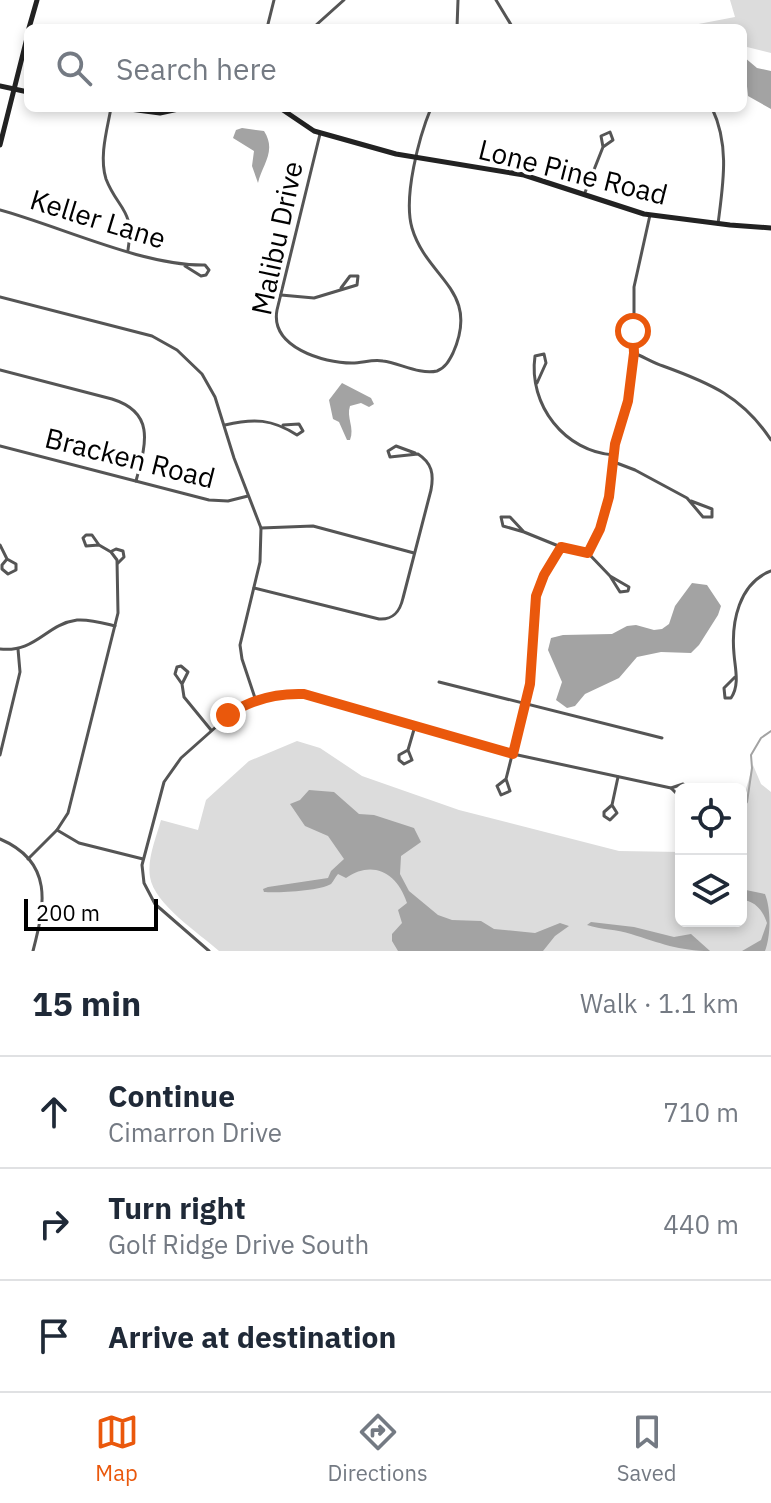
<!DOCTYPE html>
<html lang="en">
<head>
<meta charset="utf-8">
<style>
  body { margin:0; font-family:"IBM Plex Sans",sans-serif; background:#f2f2f3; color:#1f2937 }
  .controls { position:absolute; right:24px; bottom:24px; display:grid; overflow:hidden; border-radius:12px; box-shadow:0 4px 12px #0003 }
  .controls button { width:72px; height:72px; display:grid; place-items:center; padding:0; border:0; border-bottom:2px solid #e0e1e3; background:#fff; color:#1f2937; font:40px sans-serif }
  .scale { position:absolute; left:24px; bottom:20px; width:134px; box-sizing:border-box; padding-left:8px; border:4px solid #000; border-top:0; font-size:22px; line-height:28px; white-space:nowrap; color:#000; -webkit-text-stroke:6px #fff; paint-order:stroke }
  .stop { position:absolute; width:24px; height:24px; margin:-18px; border:6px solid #ea580c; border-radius:50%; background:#fff }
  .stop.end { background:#ea580c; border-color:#fff; box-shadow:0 2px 8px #0008 }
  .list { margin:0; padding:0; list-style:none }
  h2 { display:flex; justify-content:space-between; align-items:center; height:104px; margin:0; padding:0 32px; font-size:34px }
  h2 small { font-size:26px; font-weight:400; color:#747a83 }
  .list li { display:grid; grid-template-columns:52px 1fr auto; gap:24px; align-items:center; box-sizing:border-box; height:112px; padding:0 32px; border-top:2px solid #e0e1e3 }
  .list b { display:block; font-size:30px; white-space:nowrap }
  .list p { margin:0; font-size:26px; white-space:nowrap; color:#747a83 }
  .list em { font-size:26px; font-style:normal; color:#747a83 }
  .icon { flex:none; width:44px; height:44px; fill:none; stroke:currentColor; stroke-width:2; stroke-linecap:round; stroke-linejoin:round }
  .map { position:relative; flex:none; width:771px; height:951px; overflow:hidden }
  .search { position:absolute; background:#fff; box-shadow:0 4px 12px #0003; left:24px; right:24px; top:24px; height:88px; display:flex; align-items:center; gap:20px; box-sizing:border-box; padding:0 28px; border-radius:12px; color:#747a83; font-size:30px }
  .sheet { height:440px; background:#fff }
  nav { display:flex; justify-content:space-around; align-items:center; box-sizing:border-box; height:112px; border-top:2px solid #e0e1e3; background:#fff; font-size:22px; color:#747a83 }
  nav a { display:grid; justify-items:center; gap:4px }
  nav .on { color:#ea580c }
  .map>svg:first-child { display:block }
</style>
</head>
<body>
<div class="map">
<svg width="771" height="951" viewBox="0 0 771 951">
  <rect width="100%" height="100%" fill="#fff"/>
  <g fill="#dcdcdc">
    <path d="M 730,0 L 771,0 L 771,53 L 743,46 L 743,28 L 662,26 L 688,26 L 735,17 Z"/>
    <path d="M 297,741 L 320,748 L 362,776 L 459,810 L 619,851 L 681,852 L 681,921 L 741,921 L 741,806 L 753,765 L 761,784 L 771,792 L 771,951 L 219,951 C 199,933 154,904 150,877 C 147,859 156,838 161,820 L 198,830 L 206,800 L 249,761 Z"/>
  </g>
  <g fill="#a3a3a3">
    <path d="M 744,57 L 757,68 L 771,71 L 771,109 L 748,96 Z"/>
    <path d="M 242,128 L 264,131 C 277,151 262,165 258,183 L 252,166 L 254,151 L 233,138 L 236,130 Z"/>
    <path d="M 342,383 L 371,398 L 374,404 L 369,407 L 361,403 L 350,406 C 346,417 355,428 350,440 L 347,440 L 339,422 L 333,419 L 329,400 Z"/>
    <path d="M 692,583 L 707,585 L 721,606 L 718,615 L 699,645 L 691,653 L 661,652 L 637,657 L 619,678 L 585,694 L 575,706 L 567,708 L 556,700 L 562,682 L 548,650 L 551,638 L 563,635 L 612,634 L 627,626 L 636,625 L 654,630 L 662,629 L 669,624 L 675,606 Z"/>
    <path d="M 309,790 L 334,792 L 359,814 L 374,815 L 414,828 L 421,842 L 401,856 L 400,874 L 409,891 L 438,915 L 452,920 L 481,921 L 494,929 L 535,933 L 560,923 L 569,926 L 555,936 L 543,951 L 398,951 L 392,941 L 392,934 L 402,923 L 398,910 L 407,903 C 397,872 372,860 346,878 L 338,874 C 335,877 334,881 331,884 C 320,891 278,893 264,892 L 263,889 L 268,887 L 328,878 L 331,871 L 344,859 L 328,836 L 305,826 L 290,804 L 300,800 Z"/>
    <path d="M 741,889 L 765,894 C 771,909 771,935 765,951 L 742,951 L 761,940 L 767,923 C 763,911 755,900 741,900 Z"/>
    <path d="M 591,922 L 634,927 L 674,937 L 691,934 L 710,951 C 679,951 660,943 631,934 C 617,929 601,930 587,925 Z"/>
  </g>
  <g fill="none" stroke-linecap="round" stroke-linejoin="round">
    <path stroke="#a3a3a3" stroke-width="2" d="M 741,810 L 747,802 L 752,768 L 751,755 L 761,738 L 771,731"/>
    <g stroke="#555" stroke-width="3">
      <path d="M 496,0 L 513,28"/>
      <path d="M 315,26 L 344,0"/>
      <path d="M 267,28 L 274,0"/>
      <path d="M 457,28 L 458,0"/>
      <path d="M 111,108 C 107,130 99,157 106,179 C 118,210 135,209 128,250"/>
      <path d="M 712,108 C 730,146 723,184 718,224"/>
      <path d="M 320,134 L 277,310 C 270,347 323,363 352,363 C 363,363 372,359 383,361 C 399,363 420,375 437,371 C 445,368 449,361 453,353 C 481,290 427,279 412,228 C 403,197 419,137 431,108"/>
      <path d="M 584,195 L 603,147 L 601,136 L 610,132 L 613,140 L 603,147"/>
      <path d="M 0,210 C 62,227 143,266 205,265 L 209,270 L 206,275 L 201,276 L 185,266"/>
      <path d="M 281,295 L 314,298 L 357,285 L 358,276 L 350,276 L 341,288"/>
      <path d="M 0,297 L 152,336 L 177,350 L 202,374 L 215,397 L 234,458 L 261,528 L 260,562 L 240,645 L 242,659 L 256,701"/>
      <path d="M 634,353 C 644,357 653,363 663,366 C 710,383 743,397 771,440"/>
      <path d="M 0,370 L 112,399 C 157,413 145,446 136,481"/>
      <path d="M 537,383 L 546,363 L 544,354 L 535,356 C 528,405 565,452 614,455"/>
      <path d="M 225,425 C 254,418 272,419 297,435 L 303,431 L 299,424 L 283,425"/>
      <path d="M 0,446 L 209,500 L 228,501 L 248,496"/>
      <path d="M 614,462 L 635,470 L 687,498 L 703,517 L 712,517 L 712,509 L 691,501"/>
      <path d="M 261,528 L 313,526 L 414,553"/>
      <path d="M 524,532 L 503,526 L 501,517 L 510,517 L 524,532 L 561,547 L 588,553"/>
      <path d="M 0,545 L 7,559 L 16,564 L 16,570 L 8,574 L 2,569 L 2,565 L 7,559"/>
      <path d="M 112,551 L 116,549 L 123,551 L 124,557 L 118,563"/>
      <path d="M 588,553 L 607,507 L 614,449 L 628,401 L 634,353 L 634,287 L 650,215"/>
      <path d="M 588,553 L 610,576 L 620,592 L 628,591 L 629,587 L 610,576"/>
      <path d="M 254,588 L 379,619 C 394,620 400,611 403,598 L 431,490 C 434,474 432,463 418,454 L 390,457 L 388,451 L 396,446 L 415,453"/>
      <path d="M 0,649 C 36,653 46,624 77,620 C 90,619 103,623 115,626"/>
      <path d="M 735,677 L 724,688 L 725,698 L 731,698 C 740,685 735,668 734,654 C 731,622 739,583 771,571"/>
      <path d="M 439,682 L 662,738"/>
      <path d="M 182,684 L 175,674 L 177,667 L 181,666 L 188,672 L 182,684 L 184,697 L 211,730"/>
      <path d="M 408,750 L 412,760 L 404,764 L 399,760 L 399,755 L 408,750 L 415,726"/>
      <path d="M 0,755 L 20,672 L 18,649"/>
      <path d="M 506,779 L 510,791 L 501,795 L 497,786 L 506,779 L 530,684 L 536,596 L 544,575 L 561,547"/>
      <path d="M 671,788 L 681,798"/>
      <path d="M 612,805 L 617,813 L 610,820 L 604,816 L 604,812 L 612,805 L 618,777"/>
      <path d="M 57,830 L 79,843 L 143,859"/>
      <path d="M 0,839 C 54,862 45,905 33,951"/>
      <path d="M 28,859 L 57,830 L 68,813 L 118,613 L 117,560 L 111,552 L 99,545 L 92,535 L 86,535 L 83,538 L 86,546 L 99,545"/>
      <path d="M 209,951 L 155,904 L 144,883 L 142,865 L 164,782 L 181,758 L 235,710 L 279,695 L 313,696 L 513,754 L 671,788 L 683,784 L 689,789"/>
    </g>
    <g stroke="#222" stroke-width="5">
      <path d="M 29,28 L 37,0"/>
      <path d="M 0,86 L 28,92"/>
      <path d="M 122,108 L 160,113 L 183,108"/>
      <path d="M 280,108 L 314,131 L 396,154 L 524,175 L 644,214 L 730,225 L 771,228"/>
      <path d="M 0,145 L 28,34"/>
    </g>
  </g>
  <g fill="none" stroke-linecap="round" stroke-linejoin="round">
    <path stroke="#ea580c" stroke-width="10" d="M 228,715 C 250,700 277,693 304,694 L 513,754 L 530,684 L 536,596 L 544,575 L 561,547 L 588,553 L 600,529 L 609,497 L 615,444 L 628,401 L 634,353 L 633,331"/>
  </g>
  <g text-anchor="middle" stroke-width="7" stroke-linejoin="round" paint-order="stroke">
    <g font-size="28" fill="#000" stroke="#fff">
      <text transform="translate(573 172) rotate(14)" y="10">Lone Pine Road</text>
      <text transform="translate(98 219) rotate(17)" y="10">Keller Lane</text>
      <text transform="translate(277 238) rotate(-78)" y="10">Malibu Drive</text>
      <text transform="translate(130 458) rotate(14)" y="10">Bracken Road</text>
    </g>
  </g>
</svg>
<div class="controls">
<button><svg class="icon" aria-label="locate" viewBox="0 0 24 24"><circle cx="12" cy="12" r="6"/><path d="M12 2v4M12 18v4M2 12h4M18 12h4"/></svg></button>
<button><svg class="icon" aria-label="layers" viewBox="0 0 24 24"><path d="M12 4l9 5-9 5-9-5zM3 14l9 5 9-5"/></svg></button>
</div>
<div class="scale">200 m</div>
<div class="stop" style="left:633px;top:331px"></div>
<div class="stop end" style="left:228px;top:715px"></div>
<div class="search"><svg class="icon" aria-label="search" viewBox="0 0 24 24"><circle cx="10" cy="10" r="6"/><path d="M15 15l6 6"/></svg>Search here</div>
</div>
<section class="sheet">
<h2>15 min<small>Walk · 1.1 km</small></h2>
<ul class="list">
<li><svg class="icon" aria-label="ahead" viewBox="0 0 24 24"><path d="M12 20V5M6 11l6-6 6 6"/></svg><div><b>Continue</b><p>Cimarron Drive</p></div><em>710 m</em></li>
<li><svg class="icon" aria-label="right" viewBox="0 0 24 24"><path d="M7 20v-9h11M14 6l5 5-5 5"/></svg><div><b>Turn right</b><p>Golf Ridge Drive South</p></div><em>440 m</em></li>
<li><svg class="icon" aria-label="arrive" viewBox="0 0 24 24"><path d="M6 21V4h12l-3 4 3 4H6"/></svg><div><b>Arrive at destination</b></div></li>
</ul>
</section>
<nav>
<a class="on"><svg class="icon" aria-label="map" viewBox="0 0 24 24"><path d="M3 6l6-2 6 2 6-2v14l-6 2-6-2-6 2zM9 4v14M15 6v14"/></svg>Map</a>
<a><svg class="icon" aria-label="directions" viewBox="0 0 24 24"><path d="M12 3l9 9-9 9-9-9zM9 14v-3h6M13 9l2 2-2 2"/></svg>Directions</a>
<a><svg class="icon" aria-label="saved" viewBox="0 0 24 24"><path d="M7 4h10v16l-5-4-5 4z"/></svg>Saved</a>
</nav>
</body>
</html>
